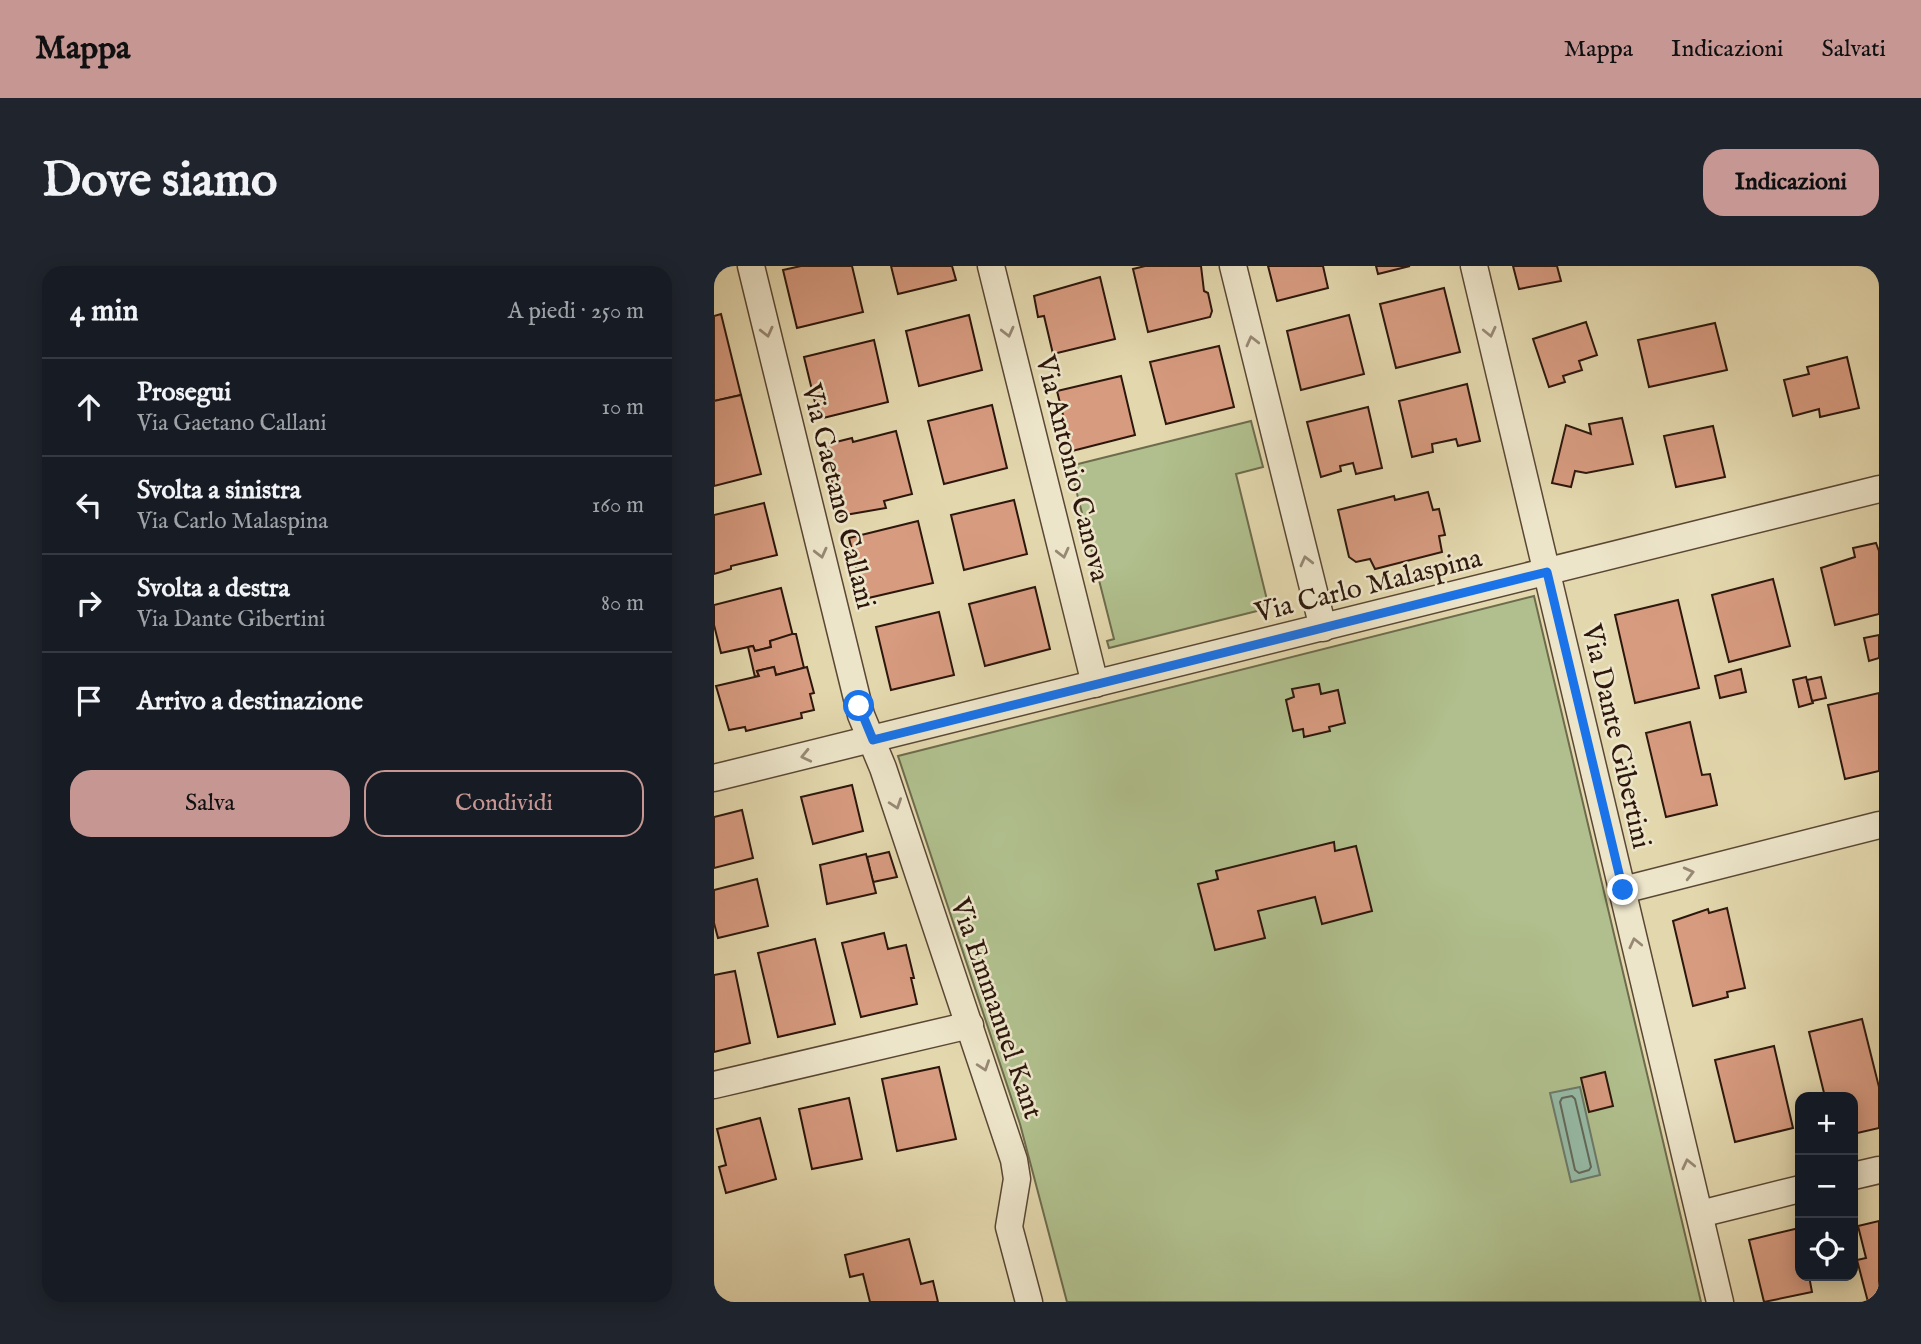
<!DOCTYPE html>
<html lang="it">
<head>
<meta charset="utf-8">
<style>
  body { margin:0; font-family:"IM FELL English",serif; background:#20242c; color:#f1f3f6 }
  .controls { position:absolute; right:21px; bottom:21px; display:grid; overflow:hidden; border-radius:14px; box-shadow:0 4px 18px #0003 }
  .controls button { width:63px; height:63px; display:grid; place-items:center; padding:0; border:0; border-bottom:2px solid #363941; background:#171b24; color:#f1f3f6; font:35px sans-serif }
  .stop { position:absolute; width:21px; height:21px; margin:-16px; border:5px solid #1a73e8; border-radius:50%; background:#fff }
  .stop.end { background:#1a73e8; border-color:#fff; box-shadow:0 2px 7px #0008 }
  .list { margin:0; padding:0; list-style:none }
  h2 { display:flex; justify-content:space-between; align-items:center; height:91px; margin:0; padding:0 28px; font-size:30px }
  h2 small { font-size:23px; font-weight:400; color:#9ea1a6 }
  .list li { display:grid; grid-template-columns:46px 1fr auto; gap:21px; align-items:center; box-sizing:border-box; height:98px; padding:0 28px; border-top:2px solid #363941 }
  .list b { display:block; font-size:26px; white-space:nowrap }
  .list p { margin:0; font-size:23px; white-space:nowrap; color:#9ea1a6 }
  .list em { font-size:23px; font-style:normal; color:#9ea1a6 }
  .actions { display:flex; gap:14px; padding:21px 28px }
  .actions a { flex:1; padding:16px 0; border:2px solid #c59692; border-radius:21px; text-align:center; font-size:24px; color:#c59692 }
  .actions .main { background:#c59692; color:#111 }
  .icon { flex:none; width:38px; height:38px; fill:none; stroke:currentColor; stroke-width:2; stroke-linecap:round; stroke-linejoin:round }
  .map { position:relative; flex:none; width:1165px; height:1036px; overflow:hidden; border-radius:21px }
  header { display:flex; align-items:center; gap:42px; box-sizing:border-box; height:98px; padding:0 35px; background:#c59692; color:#111 }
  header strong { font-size:33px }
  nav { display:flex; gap:38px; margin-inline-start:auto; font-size:24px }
  .intro { display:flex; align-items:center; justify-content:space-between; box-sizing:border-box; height:168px; padding:0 42px }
  h1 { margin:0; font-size:49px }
  .button { padding:18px 32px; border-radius:21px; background:#c59692; color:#111; font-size:24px; font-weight:700 }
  main { display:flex; gap:42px; padding:0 42px }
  aside { flex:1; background:#171b24; border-radius:21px; box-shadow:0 4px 18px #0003 }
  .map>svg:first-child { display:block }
</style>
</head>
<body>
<header>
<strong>Mappa</strong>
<nav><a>Mappa</a><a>Indicazioni</a><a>Salvati</a></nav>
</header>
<div class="intro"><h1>Dove siamo</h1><a class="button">Indicazioni</a></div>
<main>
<aside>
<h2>4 min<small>A piedi · 250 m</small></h2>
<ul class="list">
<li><svg class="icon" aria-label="ahead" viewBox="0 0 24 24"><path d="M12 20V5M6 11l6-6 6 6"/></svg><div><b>Prosegui</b><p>Via Gaetano Callani</p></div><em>10 m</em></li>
<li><svg class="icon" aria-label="left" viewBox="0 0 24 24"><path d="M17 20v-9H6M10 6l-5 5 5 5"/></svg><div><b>Svolta a sinistra</b><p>Via Carlo Malaspina</p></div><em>160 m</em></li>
<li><svg class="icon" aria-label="right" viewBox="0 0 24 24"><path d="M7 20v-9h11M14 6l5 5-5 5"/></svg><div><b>Svolta a destra</b><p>Via Dante Gibertini</p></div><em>80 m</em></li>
<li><svg class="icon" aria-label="arrive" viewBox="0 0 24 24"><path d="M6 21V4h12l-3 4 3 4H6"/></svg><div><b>Arrivo a destinazione</b></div></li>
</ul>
<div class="actions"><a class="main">Salva</a><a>Condividi</a></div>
</aside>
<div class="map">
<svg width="1165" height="1036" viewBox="0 0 1165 1036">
  <rect width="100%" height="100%" fill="#e3d7ad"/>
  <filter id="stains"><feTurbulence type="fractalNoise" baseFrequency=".00286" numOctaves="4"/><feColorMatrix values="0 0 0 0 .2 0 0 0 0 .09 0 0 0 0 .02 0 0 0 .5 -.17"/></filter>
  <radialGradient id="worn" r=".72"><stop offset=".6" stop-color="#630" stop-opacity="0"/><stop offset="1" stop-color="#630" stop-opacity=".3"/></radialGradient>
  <g fill="#b0bf8d" stroke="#6e6b4c" stroke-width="2">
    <path d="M 537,155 L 549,201 L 522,208 L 555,342 L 395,382 L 393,375 L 400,373 L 356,200 Z"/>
    <path d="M 820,330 L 987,1036 L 353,1036 L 306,858 L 184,490 Z"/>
  </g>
  <path fill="#96baa6" stroke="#6c7968" stroke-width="2" d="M 866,821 L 886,909 L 857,916 L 836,827 Z"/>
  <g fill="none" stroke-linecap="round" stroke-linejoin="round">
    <path stroke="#626859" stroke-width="2" d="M 858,830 L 861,833 L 877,901 L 875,904 L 865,907 L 861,904 L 846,836 L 848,832 Z"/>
  </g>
  <g fill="#d79b80" stroke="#2d170c" stroke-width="2">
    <path d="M 87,0 L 138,0 L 149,46 L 83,62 L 69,4 Z"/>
    <path d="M 177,0 L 238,0 L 242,14 L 184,28 Z"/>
    <path d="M 431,0 L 487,0 L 490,25 L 494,27 L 498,45 L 496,51 L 434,66 L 419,3 Z"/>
    <path d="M 554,0 L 609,0 L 614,22 L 563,35 Z"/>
    <path d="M 662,0 L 696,0 L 664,8 Z"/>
    <path d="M 799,0 L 843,0 L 847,15 L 805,23 Z"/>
    <path d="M 386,11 L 401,73 L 339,88 L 330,50 L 324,51 L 320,30 Z"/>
    <path d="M 730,22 L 746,86 L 682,102 L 666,38 Z"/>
    <path d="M 7,48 L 27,129 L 0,135 L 0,50 Z"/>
    <path d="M 255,49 L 268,104 L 205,120 L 192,65 Z"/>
    <path d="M 635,49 L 650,108 L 587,124 L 573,65 Z"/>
    <path d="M 872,56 L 883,89 L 865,95 L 868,104 L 849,110 L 851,116 L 835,121 L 819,73 Z"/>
    <path d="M 1001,57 L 1013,104 L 935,121 L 924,74 Z"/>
    <path d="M 160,74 L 174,136 L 105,153 L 90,91 Z"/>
    <path d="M 505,80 L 520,141 L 452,158 L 436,96 Z"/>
    <path d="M 1133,91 L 1145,142 L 1106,151 L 1105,143 L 1079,150 L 1070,114 L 1095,108 L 1093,101 Z"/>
    <path d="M 407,110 L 421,169 L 358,185 L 343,125 Z"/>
    <path d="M 753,118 L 766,175 L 744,180 L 742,173 L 718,178 L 719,186 L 698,191 L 685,135 Z"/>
    <path d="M 27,129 L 47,208 L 0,220 L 0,135 Z"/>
    <path d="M 278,139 L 293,202 L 230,218 L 214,155 Z"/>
    <path d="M 654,141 L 668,202 L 642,208 L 639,197 L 626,200 L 627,205 L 607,211 L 593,156 Z"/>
    <path d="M 908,152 L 919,198 L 872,207 L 861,205 L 857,221 L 838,217 L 852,159 L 877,168 L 875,158 Z"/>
    <path d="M 999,160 L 1011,211 L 962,221 L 950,170 Z"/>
    <path d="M 182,165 L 198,228 L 170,235 L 172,242 L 125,250 L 110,179 L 138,172 L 139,176 Z"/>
    <path d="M 714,226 L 719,244 L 725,243 L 731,269 L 725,270 L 728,286 L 661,303 L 656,293 L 642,296 L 635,291 L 624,244 L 680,230 L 681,234 Z"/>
    <path d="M 300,234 L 313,288 L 250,304 L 237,249 Z"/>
    <path d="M 50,237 L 63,289 L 17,300 L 17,303 L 0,308 L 0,249 Z"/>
    <path d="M 204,255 L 219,317 L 150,333 L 135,272 Z"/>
    <path d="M 1162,277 L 1165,285 L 1165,348 L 1121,359 L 1107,302 L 1141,291 L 1139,282 Z"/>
    <path d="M 1059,313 L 1076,380 L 1015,396 L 998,329 Z"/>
    <path d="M 321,321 L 336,383 L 271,400 L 255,338 Z"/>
    <path d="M 67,322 L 79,370 L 56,375 L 57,381 L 41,385 L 39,380 L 7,387 L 0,359 L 0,339 Z"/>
    <path d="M 964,334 L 985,422 L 921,437 L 901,349 Z"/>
    <path d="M 225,346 L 240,409 L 177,424 L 162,361 Z"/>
    <path d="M 78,368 L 82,368 L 90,402 L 62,409 L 60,401 L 43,405 L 45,410 L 41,411 L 34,381 L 39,380 L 41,385 L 57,381 L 56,375 Z"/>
    <path d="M 1165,369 L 1165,392 L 1155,395 L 1150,372 Z"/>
    <path d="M 60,401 L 62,409 L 93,401 L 100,427 L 96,428 L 100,444 L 87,447 L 88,452 L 32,465 L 31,461 L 15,464 L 2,420 L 45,410 L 43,405 Z"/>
    <path d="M 1027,403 L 1032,426 L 1006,432 L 1001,410 Z"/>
    <path d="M 1092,411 L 1099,437 L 1085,441 L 1079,414 Z"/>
    <path d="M 1107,411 L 1112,432 L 1098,435 L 1093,414 Z"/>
    <path d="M 605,418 L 607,428 L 624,424 L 631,457 L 615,461 L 616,465 L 590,471 L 589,463 L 579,465 L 572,434 L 580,431 L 578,423 Z"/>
    <path d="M 1165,427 L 1165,505 L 1131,513 L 1114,439 Z"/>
    <path d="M 976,456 L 988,509 L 996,508 L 1003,539 L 952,551 L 932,467 Z"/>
    <path d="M 138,519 L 149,565 L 99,578 L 87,531 Z"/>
    <path d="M 28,544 L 39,592 L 0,602 L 0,551 Z"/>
    <path d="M 620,576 L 621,585 L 642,580 L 658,645 L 608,658 L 601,631 L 544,645 L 551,672 L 501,684 L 484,618 L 504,613 L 502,605 Z"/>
    <path d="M 175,586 L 183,611 L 159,616 L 153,591 Z"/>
    <path d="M 152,588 L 162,627 L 113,638 L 106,599 Z"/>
    <path d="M 43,613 L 54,660 L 4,672 L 0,657 L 0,624 Z"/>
    <path d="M 1013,642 L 1031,722 L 1013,726 L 1014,731 L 979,740 L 959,655 L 994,643 L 995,647 Z"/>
    <path d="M 170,667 L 174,683 L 192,679 L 200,712 L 197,712 L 203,738 L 147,751 L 128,677 Z"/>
    <path d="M 101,673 L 121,758 L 64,771 L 44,687 Z"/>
    <path d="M 21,705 L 36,777 L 0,786 L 0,709 Z"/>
    <path d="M 1148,753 L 1165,821 L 1165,862 L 1139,868 L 1139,831 L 1111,831 L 1095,766 Z"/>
    <path d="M 1060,780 L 1079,862 L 1021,876 L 1001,794 Z"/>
    <path d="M 225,801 L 242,873 L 183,885 L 168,813 Z"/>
    <path d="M 891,806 L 899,840 L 875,846 L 867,812 Z"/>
    <path d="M 135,832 L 148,893 L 98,903 L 85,843 Z"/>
    <path d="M 46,852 L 62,913 L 12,927 L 5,901 L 12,899 L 3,863 Z"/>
    <path d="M 1165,955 L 1165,1036 L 1154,1036 L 1143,994 L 1152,992 L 1144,960 Z"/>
    <path d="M 1085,962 L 1086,1010 L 1095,1010 L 1098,1026 L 1050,1036 L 1035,974 Z"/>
    <path d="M 195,973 L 207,1018 L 219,1015 L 224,1036 L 156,1036 L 149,1008 L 136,1011 L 131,989 Z"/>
  </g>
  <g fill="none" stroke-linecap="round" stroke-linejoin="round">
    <defs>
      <g id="minor">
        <path d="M 37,0 L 147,449 L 169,502 L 300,894 L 303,913 L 295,961 L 315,1036"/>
        <path d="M 277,0 L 381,418"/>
        <path d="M 519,0 L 609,362"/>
        <path d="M 760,0 L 1006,1036"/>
        <path d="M 0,512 L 1165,223"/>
        <path d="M 909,624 L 1165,559"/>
        <path d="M 0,819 L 256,759"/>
        <path d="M 1139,910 L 1165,904"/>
        <path d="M 986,948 L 1086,923"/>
      </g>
    </defs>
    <use href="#minor" stroke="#5a4734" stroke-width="29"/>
    <use href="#minor" stroke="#ede5ca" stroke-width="26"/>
  </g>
  <defs><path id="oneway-chevron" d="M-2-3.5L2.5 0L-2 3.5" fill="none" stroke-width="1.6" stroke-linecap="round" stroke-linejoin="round" transform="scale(1.75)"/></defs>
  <g stroke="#978874">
    <use href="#oneway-chevron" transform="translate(53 66) rotate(76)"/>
    <use href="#oneway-chevron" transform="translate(294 66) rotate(76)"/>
    <use href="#oneway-chevron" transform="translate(776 66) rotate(77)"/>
    <use href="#oneway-chevron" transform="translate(538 75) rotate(-104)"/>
    <use href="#oneway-chevron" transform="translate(107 287) rotate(76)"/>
    <use href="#oneway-chevron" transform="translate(349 287) rotate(76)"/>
    <use href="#oneway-chevron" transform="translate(592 295) rotate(-104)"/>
    <use href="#oneway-chevron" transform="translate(92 490) rotate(167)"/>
    <use href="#oneway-chevron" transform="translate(182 538) rotate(71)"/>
    <use href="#oneway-chevron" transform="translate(975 607) rotate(-14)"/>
    <use href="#oneway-chevron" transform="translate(921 677) rotate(-103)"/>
    <use href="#oneway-chevron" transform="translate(270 800) rotate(71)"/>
    <use href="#oneway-chevron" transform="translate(974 898) rotate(-103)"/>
  </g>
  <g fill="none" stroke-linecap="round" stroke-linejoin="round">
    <path stroke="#1a73e8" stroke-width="9" d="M 145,440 L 159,474 L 833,306 L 909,624"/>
  </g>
  <g text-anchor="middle" stroke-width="5" stroke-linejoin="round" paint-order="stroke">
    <g font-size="28" fill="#2d170c" stroke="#ede5ca">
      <text transform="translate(360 202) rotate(76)" y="10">Via Antonio Canova</text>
      <text transform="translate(126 230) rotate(76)" y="10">Via Gaetano Callani</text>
      <text transform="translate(654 318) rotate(-14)" y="10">Via Carlo Malaspina</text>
      <text transform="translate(904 470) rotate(77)" y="10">Via Dante Gibertini</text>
      <text transform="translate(284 742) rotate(71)" y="10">Via Emmanuel Kant</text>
    </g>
  </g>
  <rect width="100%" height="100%" filter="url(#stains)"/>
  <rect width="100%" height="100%" fill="url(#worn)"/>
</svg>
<div class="controls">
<button>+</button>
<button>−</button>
<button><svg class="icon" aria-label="locate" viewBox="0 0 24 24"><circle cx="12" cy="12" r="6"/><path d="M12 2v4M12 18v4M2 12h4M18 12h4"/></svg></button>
</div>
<div class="stop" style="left:145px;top:440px"></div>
<div class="stop end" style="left:909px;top:624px"></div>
</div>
</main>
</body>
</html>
